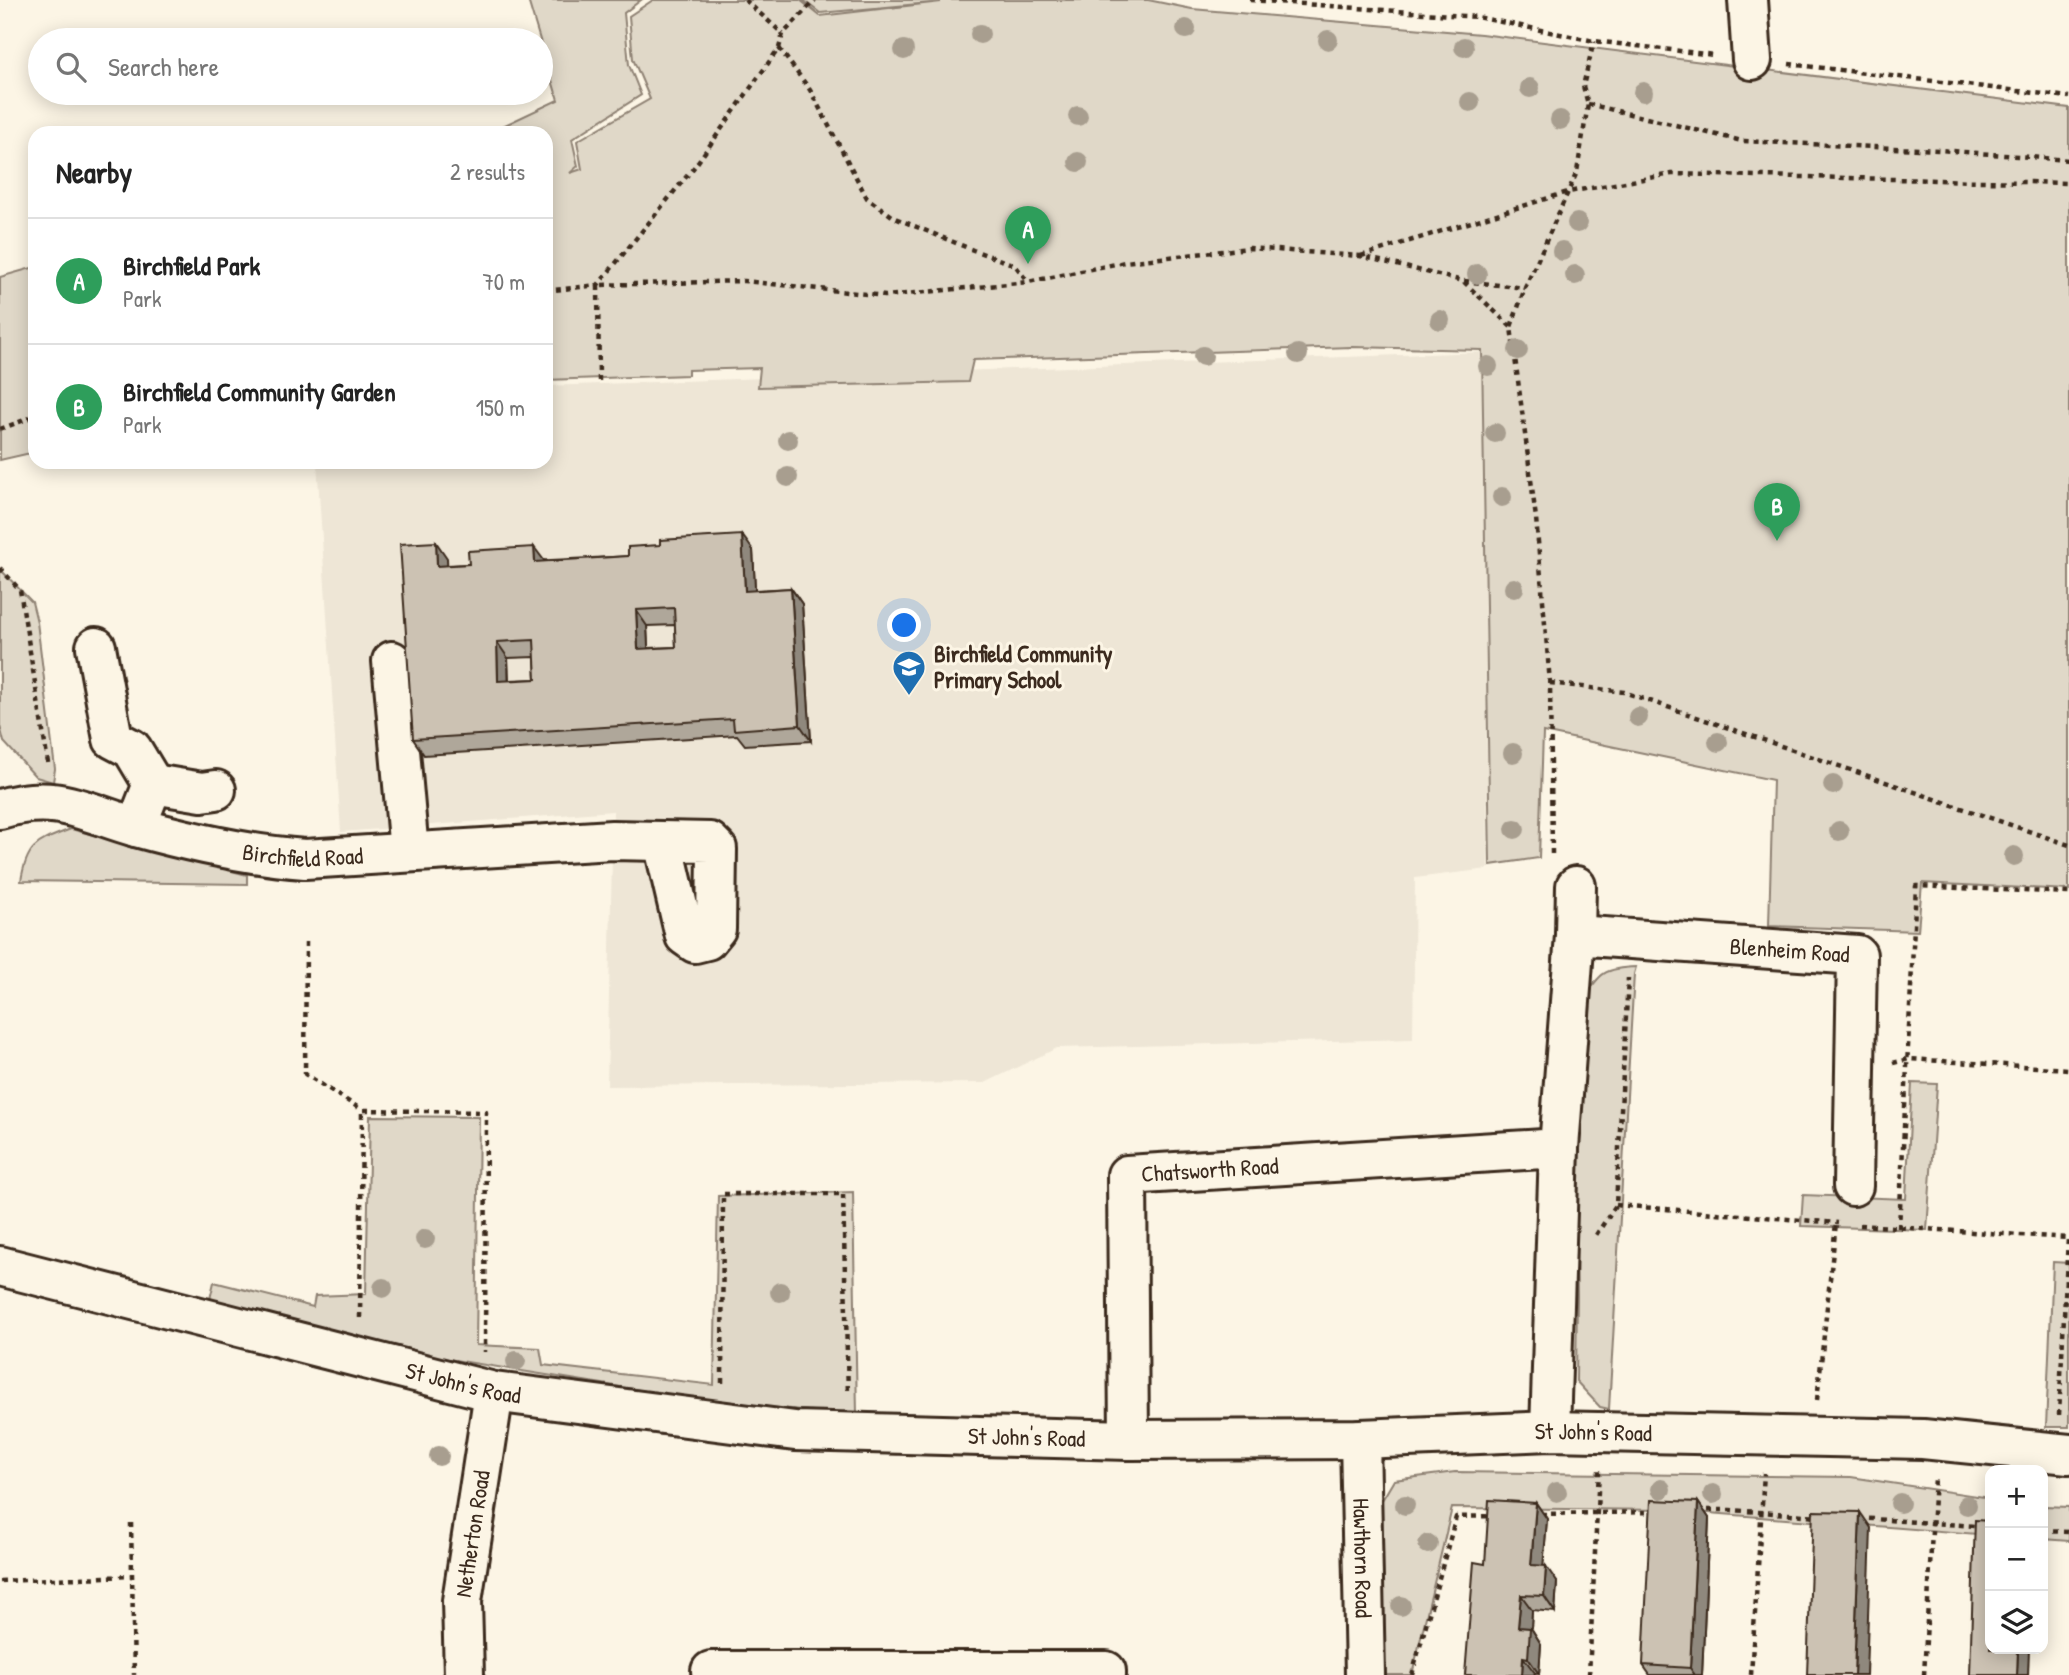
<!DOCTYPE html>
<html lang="en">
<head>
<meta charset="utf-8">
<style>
  body { margin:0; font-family:"Patrick Hand",sans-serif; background:#f6f6f6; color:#222 }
  .controls { position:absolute; right:21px; bottom:21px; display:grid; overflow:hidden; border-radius:14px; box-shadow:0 4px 18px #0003 }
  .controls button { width:63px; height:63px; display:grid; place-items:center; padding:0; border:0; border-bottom:2px solid #e0e0e0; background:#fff; color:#222; font:35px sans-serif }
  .you { position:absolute; left:905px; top:626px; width:24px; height:24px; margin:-18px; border:5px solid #fff; border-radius:50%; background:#1a73e8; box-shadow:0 0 0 10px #1a73e833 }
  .badge { display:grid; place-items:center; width:46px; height:46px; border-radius:50%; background:#d93025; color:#fff; font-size:23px; font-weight:700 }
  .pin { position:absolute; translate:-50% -58px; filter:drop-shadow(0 2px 4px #0008) }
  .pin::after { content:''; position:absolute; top:37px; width:24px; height:21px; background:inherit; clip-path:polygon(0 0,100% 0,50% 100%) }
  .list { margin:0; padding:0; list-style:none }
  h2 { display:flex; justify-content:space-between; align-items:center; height:91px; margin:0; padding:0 28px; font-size:30px }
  h2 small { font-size:23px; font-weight:400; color:#767676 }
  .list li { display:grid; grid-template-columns:46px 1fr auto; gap:21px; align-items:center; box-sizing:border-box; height:126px; padding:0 28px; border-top:2px solid #e0e0e0 }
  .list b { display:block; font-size:26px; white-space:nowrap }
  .list p { margin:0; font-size:23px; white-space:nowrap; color:#767676 }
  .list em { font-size:23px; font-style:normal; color:#767676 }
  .icon { flex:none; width:38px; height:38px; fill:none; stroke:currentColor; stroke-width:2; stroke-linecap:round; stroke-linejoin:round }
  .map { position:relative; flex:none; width:2069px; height:1675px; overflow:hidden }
  .search { position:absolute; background:#fff; box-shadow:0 4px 18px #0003; left:28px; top:28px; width:525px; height:77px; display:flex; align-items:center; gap:18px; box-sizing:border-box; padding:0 24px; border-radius:38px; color:#767676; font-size:26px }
  .panel { position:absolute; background:#fff; box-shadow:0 4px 18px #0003; left:28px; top:126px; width:525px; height:343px; border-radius:21px }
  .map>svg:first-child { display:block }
</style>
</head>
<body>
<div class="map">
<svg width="2069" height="1675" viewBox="0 0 2069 1675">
  <rect width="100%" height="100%" fill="#fcf5e5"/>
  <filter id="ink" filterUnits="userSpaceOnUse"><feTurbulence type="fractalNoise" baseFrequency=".0143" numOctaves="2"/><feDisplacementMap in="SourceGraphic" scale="14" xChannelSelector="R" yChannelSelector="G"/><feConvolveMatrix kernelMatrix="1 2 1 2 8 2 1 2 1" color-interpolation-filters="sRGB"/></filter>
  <g filter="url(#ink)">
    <path fill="#eee6d6" d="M 1483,352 L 1488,869 L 1415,878 L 1413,1039 L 1057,1048 L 985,1083 L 607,1086 L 613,811 L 341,832 L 317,462 L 546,462 L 546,386 Z"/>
    <g fill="#e0d8c8" stroke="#8e8173" stroke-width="2">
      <path d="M 528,0 L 641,0 L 624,13 L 629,65 L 641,95 L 572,139 L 578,166 L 570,173 L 582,169 L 577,141 L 650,99 L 633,59 L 629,16 L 653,0 L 800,0 L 820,16 L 941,2 L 820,13 L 803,0 L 1148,0 L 1192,9 L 1481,34 L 2069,108 L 2069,890 L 1922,883 L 1918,931 L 1769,926 L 1773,780 L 1543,732 L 1539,858 L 1490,865 L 1482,350 L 1352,347 L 973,360 L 968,382 L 758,387 L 760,368 L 688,370 L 688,375 L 546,380 L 546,133 L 488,133 L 558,100 Z"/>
      <path d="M 35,267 L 35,452 L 0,460 L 0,277 Z"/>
      <path d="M 0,569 L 32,602 L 37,622 L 55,769 L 53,782 L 36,777 L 4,742 L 0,726 Z"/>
      <path d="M 71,829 L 247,875 L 247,884 L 21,881 C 27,843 38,842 71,829 Z"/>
      <path d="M 1636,967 L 1634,974 L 1609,1409 L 1600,1407 L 1576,1381 L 1577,1296 L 1574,1159 L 1584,999 C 1599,973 1605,968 1636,967 Z"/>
      <path d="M 1912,1083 L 1937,1084 L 1927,1230 L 1801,1226 L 1803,1195 L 1906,1199 Z"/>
      <path d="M 370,1116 L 479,1117 L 476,1345 L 540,1348 L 543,1365 L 714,1385 L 718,1196 L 853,1192 L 857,1415 L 714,1402 L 417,1354 L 210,1299 L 214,1282 L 313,1307 L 315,1296 L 366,1294 Z"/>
      <path d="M 2053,1262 L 2069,1263 L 2069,1427 L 2046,1427 Z"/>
      <path d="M 1455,1472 L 1851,1477 L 1990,1498 L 1990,1535 L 1671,1510 L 1452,1508 L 1412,1675 L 1384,1675 L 1381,1502 L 1394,1480 Z"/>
      <path d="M 2043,1506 L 2069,1507 L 2069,1541 L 2043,1539 Z"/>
    </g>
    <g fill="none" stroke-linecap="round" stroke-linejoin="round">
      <defs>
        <g id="minor">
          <path d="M 1748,0 L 1752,60"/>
          <path d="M 96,647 L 113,739 L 132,749 L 153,784 L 136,827"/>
          <path d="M 392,661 L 409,852"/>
          <path d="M 153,784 L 202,792 L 216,790"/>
          <path id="s1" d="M 0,809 C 57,792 83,812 136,827 C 190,842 249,855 305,859 L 612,840 L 710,842 L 717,849 L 716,929 L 707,940 L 695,943 L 685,936 L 663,842"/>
          <path d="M 1575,935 L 1576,886"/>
          <path id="s2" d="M 0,1266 L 494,1392 L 795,1431 L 1129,1440 L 1360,1439 L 1550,1431 L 1923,1439 L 2069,1454"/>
          <path id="s3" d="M 1550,1431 L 1559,1148 L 1575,935 L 1857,955 L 1853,1186"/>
          <path id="s4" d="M 1360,1439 L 1365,1675"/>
          <path id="s5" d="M 1129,1440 L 1127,1175 L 1559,1148"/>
          <path d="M 711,1671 L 1106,1671 L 1106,1675"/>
          <path id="s6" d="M 464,1675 L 462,1601 L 494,1392"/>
        </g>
      </defs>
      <use href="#minor" stroke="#3b2a1e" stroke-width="44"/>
      <g stroke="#3b2a1e" stroke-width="4.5" stroke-dasharray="5 5" stroke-linecap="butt">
        <path d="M 745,0 L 783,34"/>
        <path d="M 1250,0 L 1477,17 L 1594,41 L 1714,55"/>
        <path d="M 779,48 L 810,90 L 867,198 L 895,218 L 973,250 L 1015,265 L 1028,282"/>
        <path d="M 1789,64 L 2069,97"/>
        <path d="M 1588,104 L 1742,141 L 1939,150 L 2069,160"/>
        <path d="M 1361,256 L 1568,192 L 1672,174 L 2069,183"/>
        <path d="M 1464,281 L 1525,288"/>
        <path d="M 546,291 L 598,285 L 695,166 L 779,48 L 783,34 L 815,0"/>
        <path d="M 599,381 L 598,285 L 744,281 L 885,296 L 1028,282 L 1125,262 L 1249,248 L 1360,256 L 1463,281 L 1511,327"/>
        <path d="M 0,429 L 35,416"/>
        <path d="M 0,568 L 20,590 L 48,763"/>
        <path d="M 1550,683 L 1624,692 L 2069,845"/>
        <path d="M 1552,854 L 1550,683 L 1536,518 L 1511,327 L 1525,288 L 1577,172 L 1588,104 L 1583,86 L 1594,41"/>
        <path d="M 306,942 L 305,1074 L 362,1110"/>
        <path d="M 1893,1063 L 1909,1059 L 2069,1069"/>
        <path d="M 1616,1205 L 1838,1223"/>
        <path d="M 1860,1225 L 2069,1238"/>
        <path d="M 1899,1228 L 1916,886 L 2069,893"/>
        <path d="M 1596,1235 L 1616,1205 L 1628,978"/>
        <path d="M 360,1318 L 362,1110 L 486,1112 L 485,1352"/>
        <path d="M 722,1383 L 723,1194 L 843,1194 L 848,1395"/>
        <path d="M 1817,1400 L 1836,1223"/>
        <path d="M 2059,1415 L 2068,1238"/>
        <path d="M 1698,1510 L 1730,1510 L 1819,1516"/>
        <path d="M 1541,1514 L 1655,1512"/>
        <path d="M 1859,1518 L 1990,1527"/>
        <path d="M 131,1523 L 134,1675"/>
        <path d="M 2043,1531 L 2069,1532"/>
        <path d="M 0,1581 L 132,1576"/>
        <path d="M 1412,1675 L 1456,1517 L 1494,1516"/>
        <path d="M 1589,1675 L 1599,1470"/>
        <path d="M 1751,1675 L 1764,1473"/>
        <path d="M 1924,1675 L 1935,1477"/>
      </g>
      <use href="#minor" stroke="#fcf5e5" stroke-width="38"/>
    </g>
    <g fill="#a89e8f">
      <circle cx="1186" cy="29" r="10"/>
      <circle cx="980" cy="34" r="10"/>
      <circle cx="1328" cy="40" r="10"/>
      <circle cx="1464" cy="47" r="10"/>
      <circle cx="904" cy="50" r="10"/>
      <circle cx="1530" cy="88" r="10"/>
      <circle cx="1643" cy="92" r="10"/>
      <circle cx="1470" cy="102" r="10"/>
      <circle cx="1078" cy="116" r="10"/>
      <circle cx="1560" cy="120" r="10"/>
      <circle cx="1078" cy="162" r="10"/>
      <circle cx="1577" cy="223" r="10"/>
      <circle cx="1562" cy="251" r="10"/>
      <circle cx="1477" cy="274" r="10"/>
      <circle cx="1575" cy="275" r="10"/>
      <circle cx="1440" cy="320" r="10"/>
      <circle cx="1518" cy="350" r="10"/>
      <circle cx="1298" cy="354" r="10"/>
      <circle cx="1203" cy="356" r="10"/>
      <circle cx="1488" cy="366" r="10"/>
      <circle cx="1495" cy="433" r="10"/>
      <circle cx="788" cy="440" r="10"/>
      <circle cx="788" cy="477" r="10"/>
      <circle cx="1502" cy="497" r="10"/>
      <circle cx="1514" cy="588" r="10"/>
      <circle cx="1638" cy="717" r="10"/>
      <circle cx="1718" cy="742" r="10"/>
      <circle cx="1513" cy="753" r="10"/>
      <circle cx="1833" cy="785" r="10"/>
      <circle cx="1515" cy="829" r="10"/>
      <circle cx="1839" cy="831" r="10"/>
      <circle cx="2014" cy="856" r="10"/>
      <circle cx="425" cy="1239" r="10"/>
      <circle cx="383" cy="1288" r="10"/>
      <circle cx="780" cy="1292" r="10"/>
      <circle cx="516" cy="1361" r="10"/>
      <circle cx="439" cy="1456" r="10"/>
      <circle cx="1661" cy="1489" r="10"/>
      <circle cx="1557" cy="1492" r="10"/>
      <circle cx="1713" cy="1494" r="10"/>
      <circle cx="1900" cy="1503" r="10"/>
      <circle cx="1405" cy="1505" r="10"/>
      <circle cx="1967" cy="1505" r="10"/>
      <circle cx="1428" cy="1544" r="10"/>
      <circle cx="1401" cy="1606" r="10"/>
    </g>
    <g fill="#afa79a" stroke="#3b2a1e" stroke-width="2" fill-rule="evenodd">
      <path d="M 753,550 L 755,590 L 791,588 L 802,604 L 811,741 L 745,745 L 737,735 L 424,755 L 413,739 L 447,558 L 447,565 ZM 675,625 L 676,647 L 648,648 L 647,626 ZM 535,657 L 536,679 L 509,680 L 508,658 Z"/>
      <path d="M 1698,1502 L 1709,1518 L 1702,1675 L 1650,1675 L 1643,1665 Z"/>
      <path d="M 1536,1503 L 1547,1519 L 1543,1566 L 1557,1582 L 1555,1612 L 1532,1610 L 1531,1628 L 1541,1644 L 1539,1674 L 1535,1673 L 1534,1675 L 1465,1675 L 1485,1564 Z"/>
    </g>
    <g fill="#8f887d" stroke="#3b2a1e" stroke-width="2">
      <path d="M 742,535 L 753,550 L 756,607 L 745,591 Z"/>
      <path d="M 436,542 L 447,558 L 448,582 L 437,566 Z"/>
      <path d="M 534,547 L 546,563 L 535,562 Z"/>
      <path d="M 791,588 L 802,604 L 811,741 L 800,725 Z"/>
      <path d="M 636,610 L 647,626 L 649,665 L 638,649 Z"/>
      <path d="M 497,642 L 508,658 L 509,697 L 498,681 Z"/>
      <path d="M 1698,1502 L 1709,1518 L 1702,1675 L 1695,1675 L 1690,1668 Z"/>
      <path d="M 1536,1503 L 1547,1519 L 1542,1581 L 1531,1565 Z"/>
      <path d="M 1860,1512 L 1871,1528 L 1866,1675 L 1854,1675 Z"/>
      <path d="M 1546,1566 L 1557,1582 L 1555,1612 L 1544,1596 Z"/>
      <path d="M 1521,1595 L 1532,1610 L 1531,1628 L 1541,1644 L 1539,1674 L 1528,1658 L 1518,1627 Z"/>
      <path d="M 2018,1649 L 2029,1649 L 2028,1675 L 2017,1675 Z"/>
      <path d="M 1523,1657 L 1535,1673 L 1534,1675 L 1522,1675 Z"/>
    </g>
    <g fill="#ccc2b3" stroke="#3b2a1e" stroke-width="2" fill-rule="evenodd">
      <path d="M 742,535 L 745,591 L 791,588 L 800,725 L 734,730 L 733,719 L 413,739 L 400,544 L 436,542 L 437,566 L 469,564 L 468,551 L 534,547 L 535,562 L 628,556 L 628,547 L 660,545 L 660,540 ZM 674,608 L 676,647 L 638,649 L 636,610 ZM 534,640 L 536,679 L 498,681 L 497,642 Z"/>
      <path d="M 1489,1500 L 1536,1503 L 1531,1565 L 1546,1566 L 1544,1596 L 1521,1595 L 1518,1627 L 1530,1628 L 1528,1658 L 1523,1657 L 1522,1675 L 1465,1675 L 1474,1562 L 1485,1564 Z"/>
      <path d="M 1651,1500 L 1698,1502 L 1690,1668 L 1643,1665 Z"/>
      <path d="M 1813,1511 L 1860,1512 L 1854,1675 L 1807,1675 Z"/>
      <path d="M 1975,1520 L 1990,1521 L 1990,1649 L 2018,1649 L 2017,1675 L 1970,1675 Z"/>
    </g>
  </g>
  <defs>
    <symbol id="school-pin" viewBox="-11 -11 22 30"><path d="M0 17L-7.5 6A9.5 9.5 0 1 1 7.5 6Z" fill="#1f6fb2" stroke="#fcf5e5"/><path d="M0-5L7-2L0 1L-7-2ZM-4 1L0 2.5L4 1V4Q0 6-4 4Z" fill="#fff"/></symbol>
  </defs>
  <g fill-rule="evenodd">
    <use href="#school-pin" x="890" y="648" width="38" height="52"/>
  </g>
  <g text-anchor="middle" stroke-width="6" stroke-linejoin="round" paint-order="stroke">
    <g font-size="23" font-weight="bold" fill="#3b2a1e" stroke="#fcf5e5" text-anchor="start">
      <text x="934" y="662">Birchfield Community<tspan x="934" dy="26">Primary School</tspan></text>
    </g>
    <g font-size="23" fill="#3b2a1e" stroke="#fcf5e5">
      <text dy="8" stroke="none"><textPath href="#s1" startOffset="310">Birchfield Road</textPath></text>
      <text dy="8" stroke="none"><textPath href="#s3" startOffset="712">Blenheim Road</textPath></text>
      <text dy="8" stroke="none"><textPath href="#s5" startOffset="348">Chatsworth Road</textPath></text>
      <text dy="8" stroke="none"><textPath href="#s2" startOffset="478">St John's Road</textPath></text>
      <text dy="8" stroke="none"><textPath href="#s2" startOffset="1612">St John's Road</textPath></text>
      <text dy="8" stroke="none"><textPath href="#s2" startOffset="1045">St John's Road</textPath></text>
      <text dy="8" stroke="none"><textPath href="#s6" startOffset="142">Netherton Road</textPath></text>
      <text dy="8" stroke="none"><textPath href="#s4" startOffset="119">Hawthorn Road</textPath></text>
    </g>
  </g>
</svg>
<div class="controls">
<button>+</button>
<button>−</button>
<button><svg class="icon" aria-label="layers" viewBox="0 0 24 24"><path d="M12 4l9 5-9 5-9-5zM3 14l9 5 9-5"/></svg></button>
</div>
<div class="you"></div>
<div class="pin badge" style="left:1028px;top:264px;background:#2e9e5b">A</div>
<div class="pin badge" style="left:1777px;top:541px;background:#2e9e5b">B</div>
<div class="search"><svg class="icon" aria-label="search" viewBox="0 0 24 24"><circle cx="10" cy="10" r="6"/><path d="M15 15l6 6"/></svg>Search here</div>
<section class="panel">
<h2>Nearby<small>2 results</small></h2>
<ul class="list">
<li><span class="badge" style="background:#2e9e5b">A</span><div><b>Birchfield Park</b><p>Park</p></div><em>70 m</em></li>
<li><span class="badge" style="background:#2e9e5b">B</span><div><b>Birchfield Community Garden</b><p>Park</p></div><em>150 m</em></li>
</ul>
</section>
</div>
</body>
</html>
